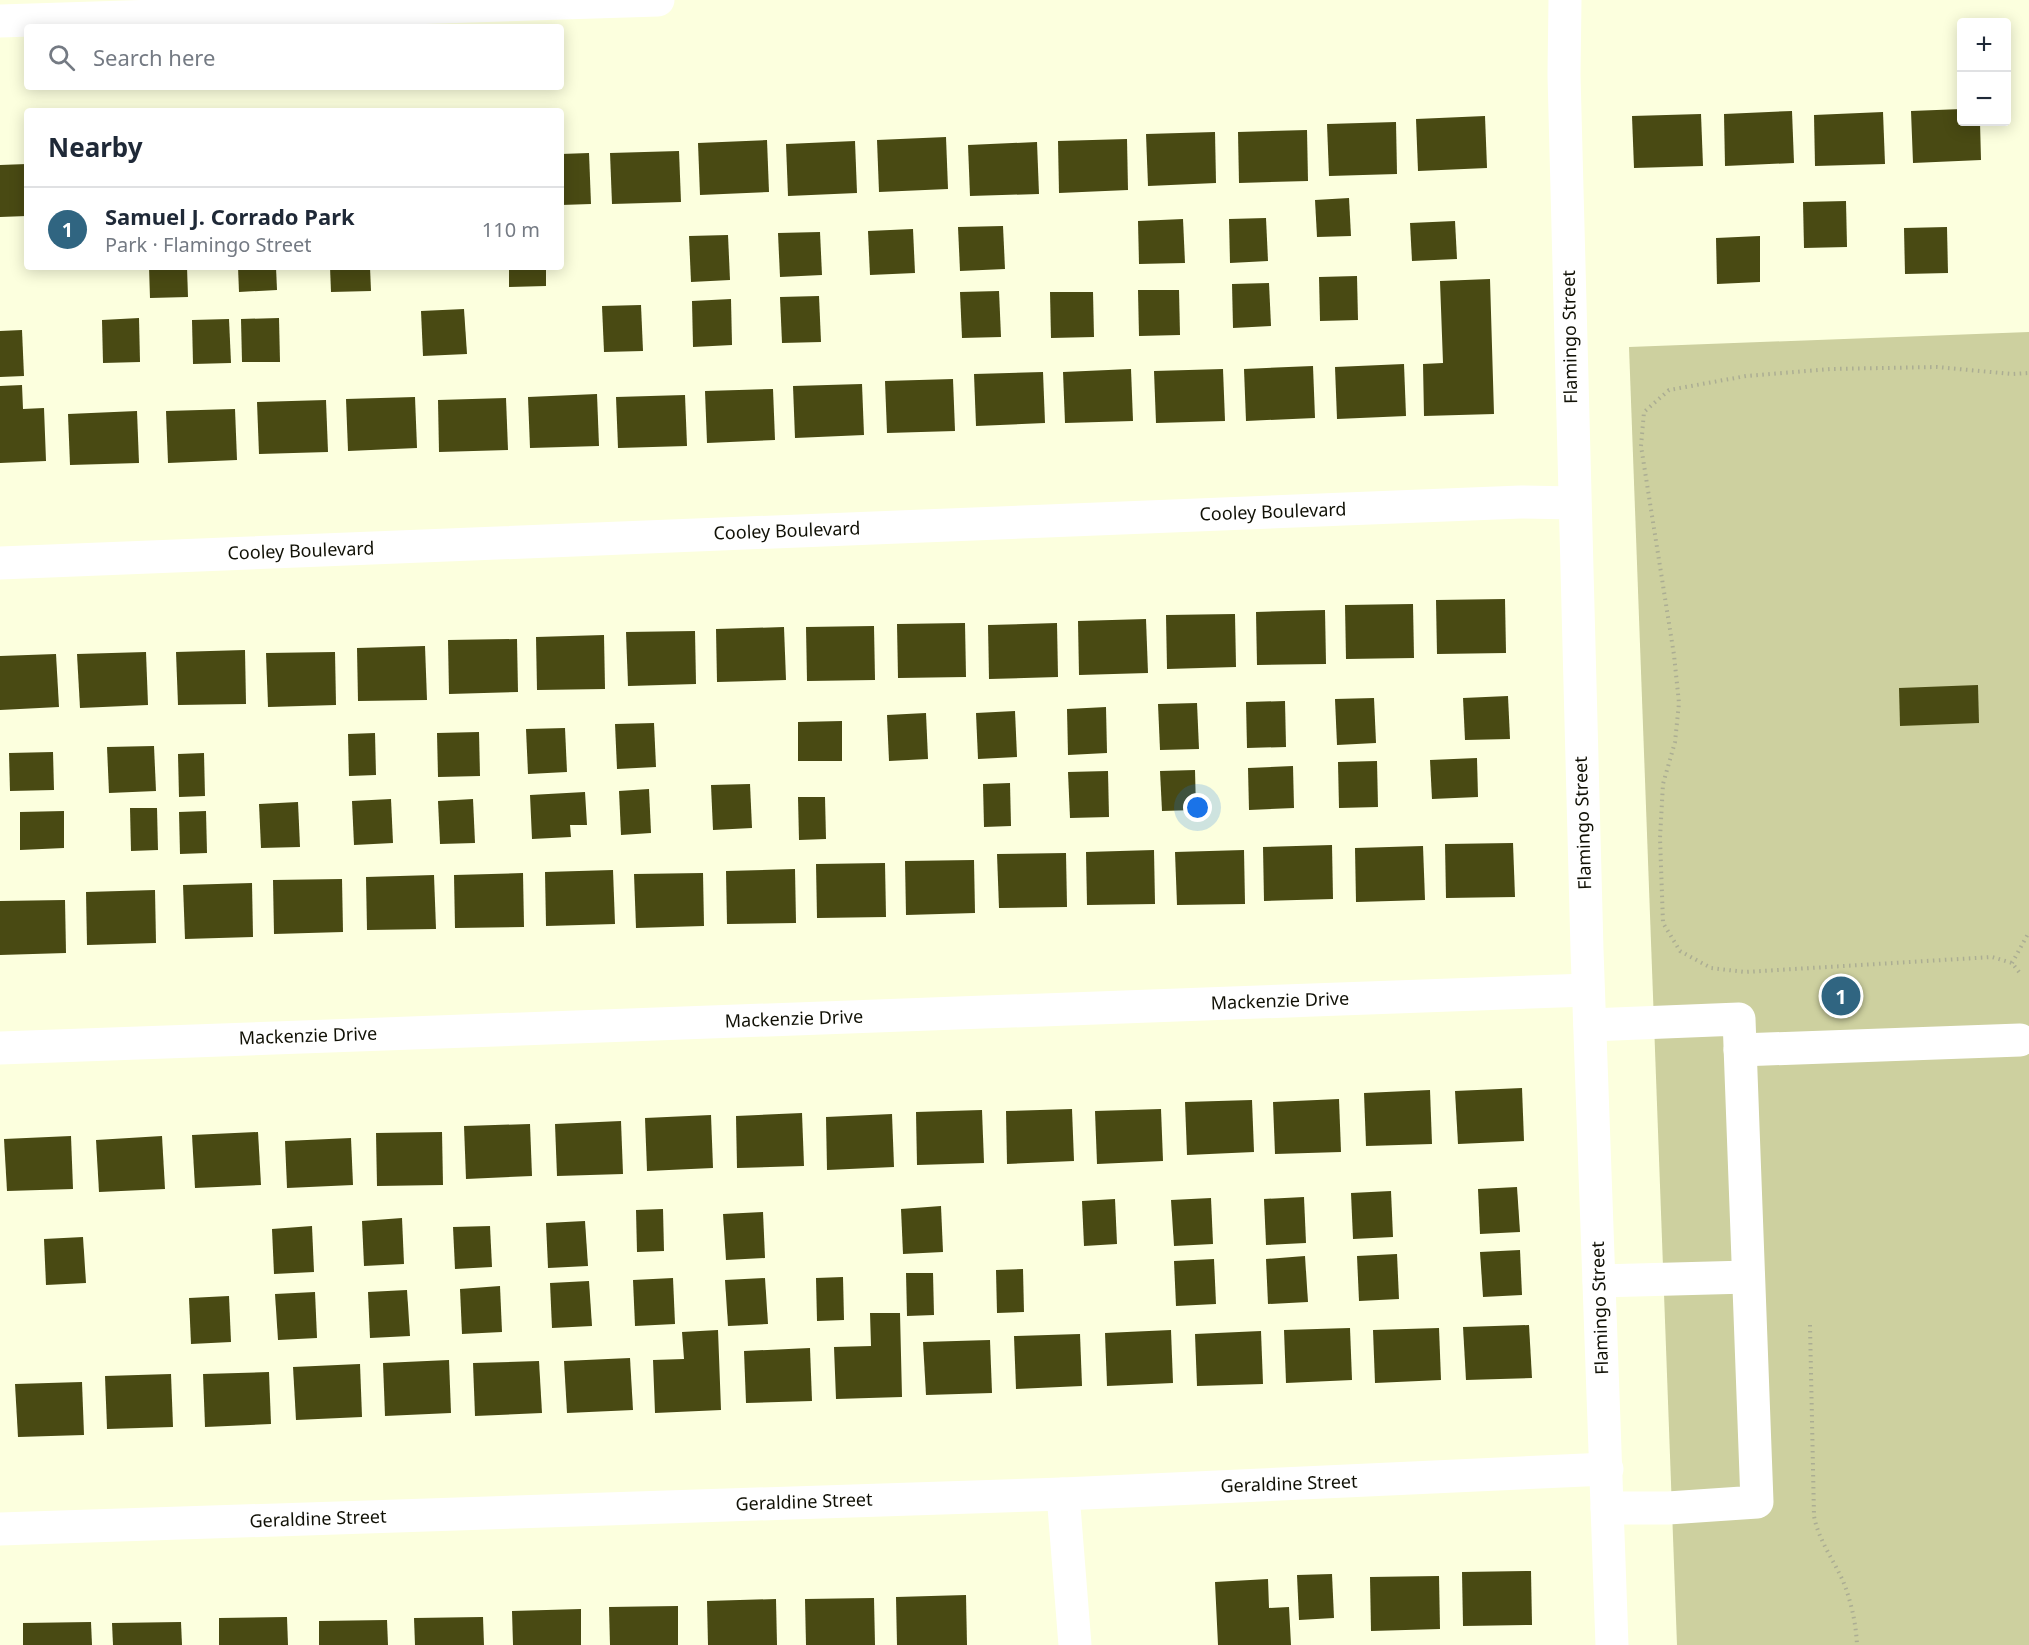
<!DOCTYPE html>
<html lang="en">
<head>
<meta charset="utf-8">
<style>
  body { margin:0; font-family:"Noto Sans",sans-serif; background:#f2f2f3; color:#1f2937 }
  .controls { position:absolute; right:18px; top:18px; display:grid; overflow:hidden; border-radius:6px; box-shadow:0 3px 15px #0003 }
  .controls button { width:54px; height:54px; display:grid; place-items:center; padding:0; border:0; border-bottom:2px solid #e0e1e3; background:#fff; color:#1f2937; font:30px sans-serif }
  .you { position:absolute; left:1198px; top:808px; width:21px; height:21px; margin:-15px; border:4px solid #fff; border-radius:50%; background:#1a73e8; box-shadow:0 0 0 9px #1a73e833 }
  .badge { display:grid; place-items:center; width:39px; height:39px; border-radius:50%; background:#306581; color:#fff; font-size:20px; font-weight:700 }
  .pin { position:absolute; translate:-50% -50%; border:3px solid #fff; box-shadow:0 2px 6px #0006 }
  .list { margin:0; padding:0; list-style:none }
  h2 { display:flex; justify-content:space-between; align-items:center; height:78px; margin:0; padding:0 24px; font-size:26px }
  h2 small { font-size:20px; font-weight:400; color:#747a83 }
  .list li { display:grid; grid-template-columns:39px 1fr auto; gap:18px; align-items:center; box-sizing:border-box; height:84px; padding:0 24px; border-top:2px solid #e0e1e3 }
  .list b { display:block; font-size:22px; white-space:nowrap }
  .list p { margin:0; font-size:20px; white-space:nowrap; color:#747a83 }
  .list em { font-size:20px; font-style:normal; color:#747a83 }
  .icon { flex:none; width:33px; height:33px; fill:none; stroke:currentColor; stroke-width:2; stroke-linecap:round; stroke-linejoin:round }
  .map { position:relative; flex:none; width:2029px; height:1645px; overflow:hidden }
  .search { position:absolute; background:#fff; box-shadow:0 3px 15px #0003; left:24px; top:24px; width:540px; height:66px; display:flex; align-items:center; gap:15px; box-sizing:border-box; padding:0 21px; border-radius:6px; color:#747a83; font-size:22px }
  .panel { position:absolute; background:#fff; box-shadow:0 3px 15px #0003; left:24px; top:108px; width:540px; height:162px; border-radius:6px }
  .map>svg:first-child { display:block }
</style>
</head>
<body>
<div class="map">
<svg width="2029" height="1645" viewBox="0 0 2029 1645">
  <rect width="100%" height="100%" fill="#fcffde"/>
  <path fill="#cdd09f" d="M 2029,332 L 2029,1645 L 1677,1645 L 1629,347 Z"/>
  <g fill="#494a13">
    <path d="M 1962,109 L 1962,122 L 1980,122 L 1981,160 L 1913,163 L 1911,111 Z"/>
    <path d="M 1792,111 L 1794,163 L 1725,166 L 1724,114 Z"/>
    <path d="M 1883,112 L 1885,164 L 1815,166 L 1814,115 Z"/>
    <path d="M 1701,114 L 1703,166 L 1634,168 L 1632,116 Z"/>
    <path d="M 1485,116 L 1487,168 L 1418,171 L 1416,119 Z"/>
    <path d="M 1396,122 L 1397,174 L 1329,176 L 1327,124 Z"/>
    <path d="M 1307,130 L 1308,181 L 1239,183 L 1238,132 Z"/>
    <path d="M 1215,132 L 1216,183 L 1148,186 L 1146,134 Z"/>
    <path d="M 946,137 L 948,189 L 879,192 L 877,140 Z"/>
    <path d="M 1127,139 L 1128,190 L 1059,193 L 1058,141 Z"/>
    <path d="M 767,140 L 769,192 L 700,195 L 698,143 Z"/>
    <path d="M 855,141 L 857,193 L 788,196 L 786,144 Z"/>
    <path d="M 1037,142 L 1039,194 L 970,196 L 968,145 Z"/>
    <path d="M 679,151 L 681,202 L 612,204 L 610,153 Z"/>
    <path d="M 589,153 L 591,204 L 561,205 L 561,154 Z"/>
    <path d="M 27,164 L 27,216 L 0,217 L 0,165 Z"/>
    <path d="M 1349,198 L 1351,236 L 1317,237 L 1315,200 Z"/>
    <path d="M 1846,201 L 1847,247 L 1804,248 L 1803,202 Z"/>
    <path d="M 1266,218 L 1268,261 L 1230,263 L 1229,219 Z"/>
    <path d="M 1183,219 L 1185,263 L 1139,264 L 1138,221 Z"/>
    <path d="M 1455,221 L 1457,259 L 1412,261 L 1410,223 Z"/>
    <path d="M 1003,226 L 1005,269 L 960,271 L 958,227 Z"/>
    <path d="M 1947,227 L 1948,273 L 1905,274 L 1904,228 Z"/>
    <path d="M 913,229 L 915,273 L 870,275 L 868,231 Z"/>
    <path d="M 820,232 L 822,275 L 780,277 L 778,233 Z"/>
    <path d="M 728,235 L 730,280 L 691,282 L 689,236 Z"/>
    <path d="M 1760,236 L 1760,282 L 1717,284 L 1716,238 Z"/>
    <path d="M 149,267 L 187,267 L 188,297 L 150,298 Z"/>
    <path d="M 238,267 L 276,267 L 277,290 L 239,292 Z"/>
    <path d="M 330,267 L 370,267 L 371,291 L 331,292 Z"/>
    <path d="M 509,267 L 546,267 L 546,286 L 509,287 Z"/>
    <path d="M 1357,276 L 1358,320 L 1320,321 L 1319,277 Z"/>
    <path d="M 1490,279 L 1494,414 L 1424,416 L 1423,364 L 1443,363 L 1440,281 Z"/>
    <path d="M 1269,283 L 1271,326 L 1233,328 L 1232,284 Z"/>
    <path d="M 1138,290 L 1179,290 L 1180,335 L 1139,336 Z"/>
    <path d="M 999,291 L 1001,337 L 962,338 L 960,292 Z"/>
    <path d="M 1050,292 L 1093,292 L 1094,337 L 1051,338 Z"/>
    <path d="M 819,296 L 821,342 L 782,343 L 780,297 Z"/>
    <path d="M 731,299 L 732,345 L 693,347 L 692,301 Z"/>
    <path d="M 641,305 L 643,351 L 604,352 L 602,306 Z"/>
    <path d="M 464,309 L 467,354 L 423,356 L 421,311 Z"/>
    <path d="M 139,318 L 140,362 L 103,363 L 102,320 Z"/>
    <path d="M 279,318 L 280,362 L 242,362 L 241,319 Z"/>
    <path d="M 229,319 L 231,363 L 193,364 L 192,320 Z"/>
    <path d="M 22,330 L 24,376 L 0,377 L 0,331 Z"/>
    <path d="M 1404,364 L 1406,416 L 1337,419 L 1335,367 Z"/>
    <path d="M 1313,366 L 1315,418 L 1246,421 L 1244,369 Z"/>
    <path d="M 1131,369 L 1133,421 L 1065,423 L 1063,372 Z"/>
    <path d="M 1223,369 L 1225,421 L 1156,423 L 1154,371 Z"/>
    <path d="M 1043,372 L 1045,423 L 976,426 L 974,374 Z"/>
    <path d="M 953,379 L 955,431 L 887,433 L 885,381 Z"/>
    <path d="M 862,384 L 864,435 L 795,438 L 793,386 Z"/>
    <path d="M 22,385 L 23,409 L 44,408 L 46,461 L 0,463 L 0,386 Z"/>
    <path d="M 773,389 L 775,440 L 707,443 L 705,391 Z"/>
    <path d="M 597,394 L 599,446 L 530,448 L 528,397 Z"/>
    <path d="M 685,395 L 687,446 L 618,448 L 616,397 Z"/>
    <path d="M 415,397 L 417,448 L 348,451 L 346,399 Z"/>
    <path d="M 506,398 L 508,450 L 439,452 L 438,400 Z"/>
    <path d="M 326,400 L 328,452 L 259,454 L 257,402 Z"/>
    <path d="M 235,409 L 237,460 L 168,463 L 166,411 Z"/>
    <path d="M 137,411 L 139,463 L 70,465 L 68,414 Z"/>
    <path d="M 1505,599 L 1506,653 L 1437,654 L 1436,600 Z"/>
    <path d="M 1413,604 L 1414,658 L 1346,659 L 1345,605 Z"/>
    <path d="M 1325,610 L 1326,664 L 1257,665 L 1256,612 Z"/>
    <path d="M 1235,614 L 1236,667 L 1167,669 L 1166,615 Z"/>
    <path d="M 1146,619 L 1148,673 L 1079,675 L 1078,621 Z"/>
    <path d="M 965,623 L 966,677 L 898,678 L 897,624 Z"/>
    <path d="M 1057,623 L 1058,677 L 989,679 L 988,625 Z"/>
    <path d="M 874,626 L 875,680 L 807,681 L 806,627 Z"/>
    <path d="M 784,627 L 786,680 L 717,682 L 716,629 Z"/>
    <path d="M 695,631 L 696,684 L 628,686 L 626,632 Z"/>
    <path d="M 604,635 L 605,689 L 537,690 L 536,637 Z"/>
    <path d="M 517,639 L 518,692 L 449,694 L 448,640 Z"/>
    <path d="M 425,646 L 427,700 L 358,701 L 357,648 Z"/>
    <path d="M 245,650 L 246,704 L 178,705 L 176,652 Z"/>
    <path d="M 146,652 L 148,705 L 80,708 L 77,654 Z"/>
    <path d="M 335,652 L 336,705 L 268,707 L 266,653 Z"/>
    <path d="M 56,654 L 59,707 L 0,710 L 0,656 Z"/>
    <path d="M 1978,685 L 1979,723 L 1900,726 L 1899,688 Z"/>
    <path d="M 1508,696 L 1510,739 L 1465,740 L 1463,698 Z"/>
    <path d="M 1374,698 L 1376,743 L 1337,745 L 1335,699 Z"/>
    <path d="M 1285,701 L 1286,747 L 1247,748 L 1246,702 Z"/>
    <path d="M 1197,703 L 1199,749 L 1160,750 L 1158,704 Z"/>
    <path d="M 1106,707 L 1107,753 L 1068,755 L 1067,709 Z"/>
    <path d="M 1015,711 L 1017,757 L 978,759 L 976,713 Z"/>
    <path d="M 926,713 L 928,759 L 889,761 L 887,715 Z"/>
    <path d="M 842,721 L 842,761 L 798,761 L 798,722 Z"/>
    <path d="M 654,723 L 656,767 L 617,769 L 615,724 Z"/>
    <path d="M 565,728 L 567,772 L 528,774 L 526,729 Z"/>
    <path d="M 479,732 L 480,776 L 438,777 L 437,733 Z"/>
    <path d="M 375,733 L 376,775 L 349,776 L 348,734 Z"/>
    <path d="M 154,746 L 156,791 L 109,793 L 107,747 Z"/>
    <path d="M 53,752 L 54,790 L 10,791 L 9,753 Z"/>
    <path d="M 204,753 L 205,796 L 179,797 L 178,754 Z"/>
    <path d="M 1477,758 L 1478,797 L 1432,799 L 1430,760 Z"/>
    <path d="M 1377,761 L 1378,807 L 1339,808 L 1338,762 Z"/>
    <path d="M 1293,766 L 1294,808 L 1249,810 L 1248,768 Z"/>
    <path d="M 1195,770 L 1196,810 L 1162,811 L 1160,771 Z"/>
    <path d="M 1108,771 L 1109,817 L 1070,818 L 1068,772 Z"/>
    <path d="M 1010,783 L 1011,826 L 984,827 L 983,784 Z"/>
    <path d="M 750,784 L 752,828 L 713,830 L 711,785 Z"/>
    <path d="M 649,789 L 651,833 L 621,835 L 619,791 Z"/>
    <path d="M 585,792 L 587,825 L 570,825 L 571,837 L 532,839 L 530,795 Z"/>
    <path d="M 798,797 L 825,797 L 826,839 L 799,840 Z"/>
    <path d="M 391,799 L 393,843 L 354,845 L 352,801 Z"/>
    <path d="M 473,799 L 475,843 L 440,844 L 438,801 Z"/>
    <path d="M 298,802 L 300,847 L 261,848 L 259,804 Z"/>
    <path d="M 130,808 L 157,808 L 158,850 L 131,851 Z"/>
    <path d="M 64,811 L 64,848 L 20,850 L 20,812 Z"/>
    <path d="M 206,811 L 207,853 L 180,854 L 179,812 Z"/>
    <path d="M 1513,843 L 1515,897 L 1446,898 L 1445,844 Z"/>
    <path d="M 1332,845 L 1333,899 L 1264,901 L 1263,847 Z"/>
    <path d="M 1423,846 L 1425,900 L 1356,902 L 1355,848 Z"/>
    <path d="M 1154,850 L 1155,904 L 1087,905 L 1086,852 Z"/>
    <path d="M 1244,850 L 1245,904 L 1177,905 L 1175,852 Z"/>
    <path d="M 1066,853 L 1067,907 L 999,908 L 997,854 Z"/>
    <path d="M 974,860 L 975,913 L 906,915 L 905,861 Z"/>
    <path d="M 885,863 L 886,917 L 817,918 L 816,864 Z"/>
    <path d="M 795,869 L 796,923 L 727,924 L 726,871 Z"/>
    <path d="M 613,870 L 615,924 L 546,926 L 545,872 Z"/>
    <path d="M 523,873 L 524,927 L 455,928 L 454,875 Z"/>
    <path d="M 703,873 L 704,926 L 636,928 L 634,874 Z"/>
    <path d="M 434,875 L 436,929 L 367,930 L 366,877 Z"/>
    <path d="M 342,879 L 343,932 L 274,934 L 273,880 Z"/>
    <path d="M 252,883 L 253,937 L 185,939 L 183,885 Z"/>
    <path d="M 155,890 L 156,943 L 87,945 L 86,892 Z"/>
    <path d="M 65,900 L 66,953 L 0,955 L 0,901 Z"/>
    <path d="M 1522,1088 L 1524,1141 L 1458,1144 L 1455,1091 Z"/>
    <path d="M 1430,1090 L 1432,1144 L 1366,1146 L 1364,1093 Z"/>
    <path d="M 1339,1099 L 1341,1152 L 1275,1154 L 1273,1102 Z"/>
    <path d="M 1252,1100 L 1254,1152 L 1187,1155 L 1185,1102 Z"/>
    <path d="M 1072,1109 L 1074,1161 L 1007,1164 L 1006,1111 Z"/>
    <path d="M 1161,1109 L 1163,1161 L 1097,1164 L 1095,1111 Z"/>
    <path d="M 982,1110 L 984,1163 L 917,1165 L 916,1112 Z"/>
    <path d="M 802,1113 L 804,1166 L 737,1168 L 736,1116 Z"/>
    <path d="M 892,1114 L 894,1167 L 827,1170 L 826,1117 Z"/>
    <path d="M 711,1115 L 713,1168 L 647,1171 L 645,1118 Z"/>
    <path d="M 621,1121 L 623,1174 L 557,1176 L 555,1124 Z"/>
    <path d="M 530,1124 L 532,1176 L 466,1179 L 464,1126 Z"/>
    <path d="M 258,1132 L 261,1185 L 195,1188 L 192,1135 Z"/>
    <path d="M 442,1132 L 443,1185 L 377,1186 L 376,1133 Z"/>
    <path d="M 71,1136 L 73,1189 L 7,1191 L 4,1139 Z"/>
    <path d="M 162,1136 L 165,1189 L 99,1192 L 96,1140 Z"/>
    <path d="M 351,1138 L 353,1185 L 287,1188 L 285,1141 Z"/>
    <path d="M 1517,1187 L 1520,1232 L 1480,1234 L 1478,1189 Z"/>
    <path d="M 1391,1191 L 1393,1237 L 1353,1239 L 1351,1193 Z"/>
    <path d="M 1304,1197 L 1306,1243 L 1266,1245 L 1264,1199 Z"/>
    <path d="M 1211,1198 L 1213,1244 L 1174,1246 L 1171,1200 Z"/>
    <path d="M 1115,1199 L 1117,1244 L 1084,1246 L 1082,1201 Z"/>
    <path d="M 941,1206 L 943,1252 L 903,1254 L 901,1209 Z"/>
    <path d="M 663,1209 L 664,1251 L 637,1252 L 636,1210 Z"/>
    <path d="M 763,1212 L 765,1258 L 726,1260 L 723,1214 Z"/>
    <path d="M 402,1218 L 404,1264 L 364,1266 L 362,1221 Z"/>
    <path d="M 585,1221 L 588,1266 L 548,1268 L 546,1223 Z"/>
    <path d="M 312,1226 L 314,1272 L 274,1274 L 272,1229 Z"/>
    <path d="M 490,1226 L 492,1267 L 455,1269 L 453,1227 Z"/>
    <path d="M 83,1237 L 86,1283 L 46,1285 L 44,1239 Z"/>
    <path d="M 1520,1250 L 1522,1295 L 1483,1297 L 1480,1252 Z"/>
    <path d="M 1397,1254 L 1399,1299 L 1359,1301 L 1357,1256 Z"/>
    <path d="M 1305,1256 L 1308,1302 L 1268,1304 L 1266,1259 Z"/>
    <path d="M 1214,1259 L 1216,1304 L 1176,1306 L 1174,1261 Z"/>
    <path d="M 1023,1269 L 1024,1312 L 997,1313 L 996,1270 Z"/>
    <path d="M 906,1273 L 933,1273 L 934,1315 L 907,1316 Z"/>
    <path d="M 843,1277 L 844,1320 L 817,1321 L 816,1278 Z"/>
    <path d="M 673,1278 L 675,1324 L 635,1326 L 633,1280 Z"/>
    <path d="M 765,1278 L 768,1324 L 728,1326 L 725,1280 Z"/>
    <path d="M 589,1281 L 592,1326 L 552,1328 L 550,1283 Z"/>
    <path d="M 500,1286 L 502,1332 L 462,1334 L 460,1289 Z"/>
    <path d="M 407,1290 L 410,1336 L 370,1338 L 368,1292 Z"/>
    <path d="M 315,1292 L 317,1338 L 278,1340 L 275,1294 Z"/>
    <path d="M 229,1296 L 231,1342 L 191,1344 L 189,1298 Z"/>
    <path d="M 870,1313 L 900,1313 L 902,1397 L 836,1399 L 834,1347 L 871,1346 Z"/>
    <path d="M 1529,1325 L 1532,1378 L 1466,1380 L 1463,1327 Z"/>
    <path d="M 1350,1328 L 1352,1380 L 1286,1383 L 1284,1330 Z"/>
    <path d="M 1439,1328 L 1441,1380 L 1375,1383 L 1373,1330 Z"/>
    <path d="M 718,1330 L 721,1410 L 655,1413 L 653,1360 L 684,1359 L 682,1332 Z"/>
    <path d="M 1171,1330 L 1173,1383 L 1107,1386 L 1105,1333 Z"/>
    <path d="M 1261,1331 L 1263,1384 L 1197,1386 L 1195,1334 Z"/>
    <path d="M 1080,1334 L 1082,1386 L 1016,1389 L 1014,1336 Z"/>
    <path d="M 990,1340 L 992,1393 L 926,1395 L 923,1342 Z"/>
    <path d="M 810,1348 L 812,1401 L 746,1403 L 744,1351 Z"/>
    <path d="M 630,1358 L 633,1410 L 567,1413 L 564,1361 Z"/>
    <path d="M 449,1360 L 451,1413 L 385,1416 L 383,1363 Z"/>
    <path d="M 539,1361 L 542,1413 L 475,1416 L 473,1363 Z"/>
    <path d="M 360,1364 L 362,1417 L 296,1420 L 293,1367 Z"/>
    <path d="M 269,1372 L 271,1424 L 205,1427 L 203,1374 Z"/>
    <path d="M 171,1374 L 173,1427 L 107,1429 L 105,1376 Z"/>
    <path d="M 82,1382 L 84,1435 L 18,1437 L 15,1384 Z"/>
    <path d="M 1531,1571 L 1532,1625 L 1463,1626 L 1462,1572 Z"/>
    <path d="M 1332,1574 L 1334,1618 L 1299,1620 L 1297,1575 Z"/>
    <path d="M 1439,1576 L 1440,1629 L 1371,1631 L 1370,1577 Z"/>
    <path d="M 1268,1579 L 1269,1608 L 1289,1607 L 1291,1645 L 1218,1645 L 1215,1582 Z"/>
    <path d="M 966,1595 L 967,1645 L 897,1645 L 896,1597 Z"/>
    <path d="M 874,1598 L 875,1645 L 806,1645 L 805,1599 Z"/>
    <path d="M 776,1599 L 777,1645 L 708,1645 L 707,1601 Z"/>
    <path d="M 678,1606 L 678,1645 L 610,1645 L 609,1607 Z"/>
    <path d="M 581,1609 L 581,1645 L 513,1645 L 512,1611 Z"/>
    <path d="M 287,1617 L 288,1645 L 219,1645 L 219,1618 Z"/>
    <path d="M 483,1617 L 484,1645 L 415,1645 L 414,1618 Z"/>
    <path d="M 387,1620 L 388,1645 L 319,1645 L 319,1621 Z"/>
    <path d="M 91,1622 L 92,1645 L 23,1645 L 23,1623 Z"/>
    <path d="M 181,1622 L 182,1645 L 113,1645 L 112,1623 Z"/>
  </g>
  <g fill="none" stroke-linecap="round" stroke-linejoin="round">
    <g stroke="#abad93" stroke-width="4" stroke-dasharray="1.5 4.5" stroke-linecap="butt">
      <path d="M 2012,963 L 2029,932"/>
      <path d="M 2019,972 L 2012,963 L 1992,957 L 1745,972 L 1711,968 L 1680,951 L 1663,923 L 1660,838 L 1663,784 L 1675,742 L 1679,703 L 1674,655 L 1641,446 L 1644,412 L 1669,390 L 1746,376 L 1830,369 L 1937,367 L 2012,374 L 2029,373"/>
      <path d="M 1810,1325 L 1814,1516 C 1818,1539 1833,1559 1843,1581 C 1851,1601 1856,1623 1857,1645"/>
    </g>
    <g stroke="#fff" stroke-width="33">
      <path d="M 1565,0 L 1564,75 L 1587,950 L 1612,1645"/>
      <path d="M 0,21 L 658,0"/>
      <path d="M 0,563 L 1521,502 L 1574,503"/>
      <path d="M 1590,1025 L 1739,1019 L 1757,1502 L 1668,1508 L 1607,1508"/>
      <path d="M 0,1048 L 1588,990"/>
      <path d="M 1740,1050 L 2020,1040"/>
      <path d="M 1599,1281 L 1748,1277"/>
      <path d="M 1063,1494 L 1075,1645"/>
      <path d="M 0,1529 L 1063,1494 L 1607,1469"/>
    </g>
  </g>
  <g text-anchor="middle" stroke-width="6" stroke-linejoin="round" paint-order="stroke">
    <g font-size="18" fill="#111106" stroke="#fff">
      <text transform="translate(1570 337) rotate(-91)" y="6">Flamingo Street</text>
      <text transform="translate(1273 512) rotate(-2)" y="6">Cooley Boulevard</text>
      <text transform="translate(787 531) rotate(-2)" y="6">Cooley Boulevard</text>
      <text transform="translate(301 551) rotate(-2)" y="6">Cooley Boulevard</text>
      <text transform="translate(1583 823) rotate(-92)" y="6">Flamingo Street</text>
      <text transform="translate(1280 1001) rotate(-2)" y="6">Mackenzie Drive</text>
      <text transform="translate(794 1019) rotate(-2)" y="6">Mackenzie Drive</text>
      <text transform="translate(308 1036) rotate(-2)" y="6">Mackenzie Drive</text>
      <text transform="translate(1600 1308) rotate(-92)" y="6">Flamingo Street</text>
      <text transform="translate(1289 1484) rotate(-2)" y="6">Geraldine Street</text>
      <text transform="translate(804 1502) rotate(-2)" y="6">Geraldine Street</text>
      <text transform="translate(318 1519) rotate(-2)" y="6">Geraldine Street</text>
    </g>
  </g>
</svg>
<div class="controls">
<button>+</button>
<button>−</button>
</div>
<div class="you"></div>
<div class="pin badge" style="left:1841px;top:996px">1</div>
<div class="search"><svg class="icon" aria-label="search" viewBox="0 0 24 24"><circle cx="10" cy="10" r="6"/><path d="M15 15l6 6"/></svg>Search here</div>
<section class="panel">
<h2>Nearby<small></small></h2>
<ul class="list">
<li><span class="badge">1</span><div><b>Samuel J. Corrado Park</b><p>Park · Flamingo Street</p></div><em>110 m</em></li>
</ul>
</section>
</div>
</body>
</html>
